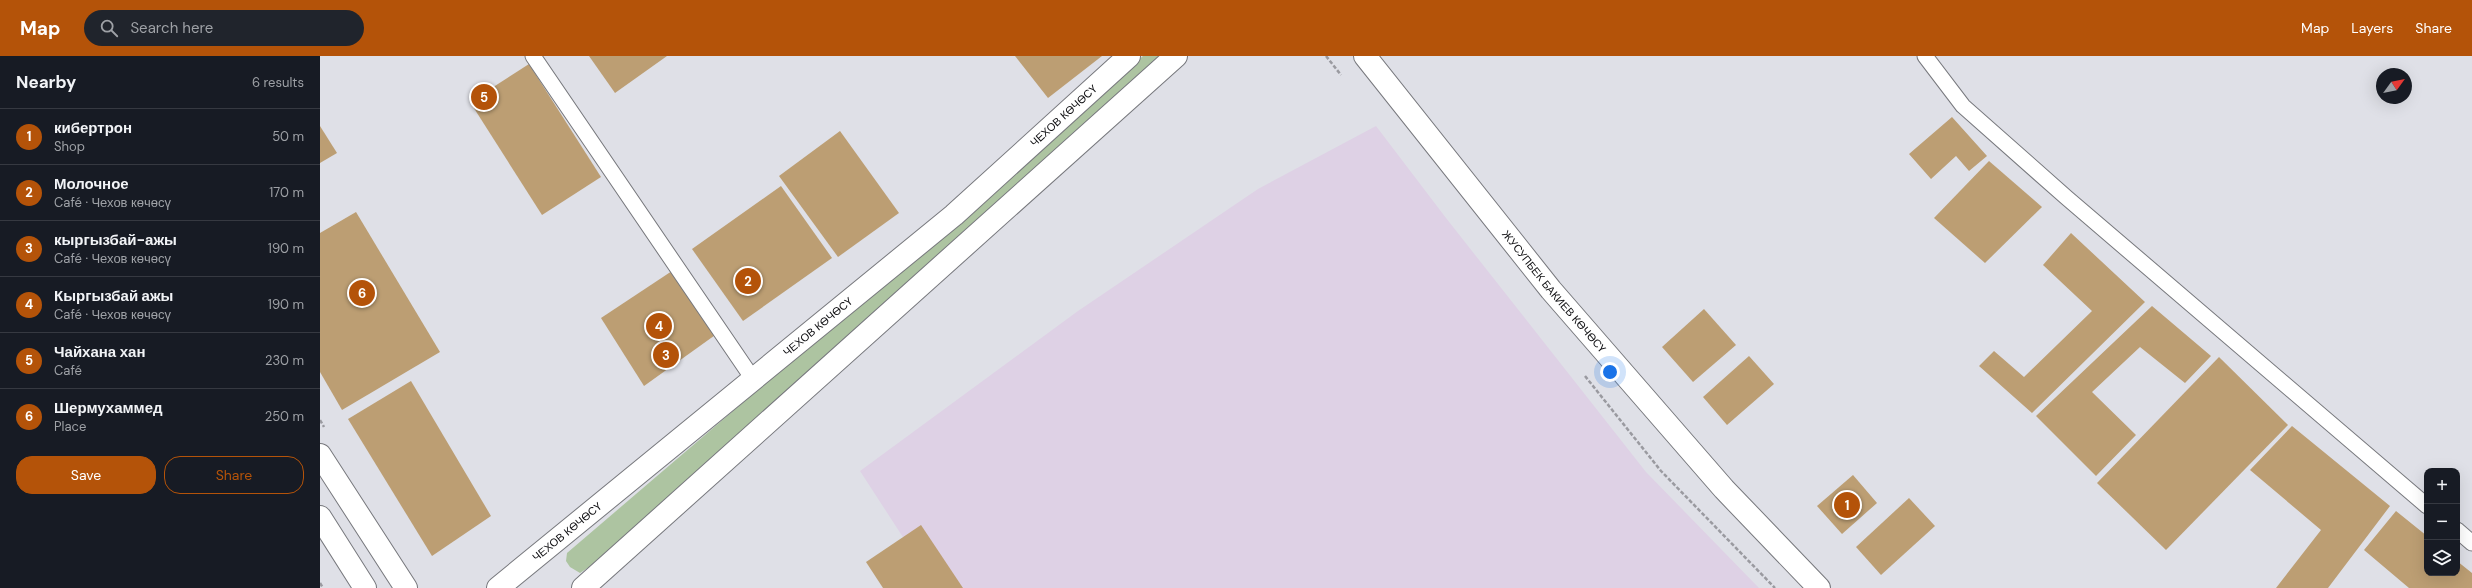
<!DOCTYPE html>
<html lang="en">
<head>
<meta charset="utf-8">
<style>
  body { margin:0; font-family:"DM Sans",sans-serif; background:#20242c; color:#f1f3f6 }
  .controls { position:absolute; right:12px; bottom:12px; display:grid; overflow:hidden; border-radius:8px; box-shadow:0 4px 16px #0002 }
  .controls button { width:36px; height:36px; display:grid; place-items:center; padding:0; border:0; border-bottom:1px solid #363941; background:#171b24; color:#f1f3f6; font:20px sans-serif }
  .compass { position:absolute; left:2056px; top:12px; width:36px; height:36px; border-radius:50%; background:#171b24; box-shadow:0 4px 16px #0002; rotate:57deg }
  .you { position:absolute; left:1290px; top:316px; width:14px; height:14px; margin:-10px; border:3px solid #fff; border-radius:50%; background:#1a73e8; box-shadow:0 0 0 6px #1a73e833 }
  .badge { display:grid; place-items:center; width:26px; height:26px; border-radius:50%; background:#b45309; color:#fff; font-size:13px; font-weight:700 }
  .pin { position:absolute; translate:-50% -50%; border:2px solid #fff; box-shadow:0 1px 4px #0006 }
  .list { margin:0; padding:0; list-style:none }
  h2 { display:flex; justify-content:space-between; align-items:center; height:52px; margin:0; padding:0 16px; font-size:17px }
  h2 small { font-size:13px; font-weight:400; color:#9ea1a6 }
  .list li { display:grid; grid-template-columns:26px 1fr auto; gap:12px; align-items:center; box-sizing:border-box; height:56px; padding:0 16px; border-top:1px solid #363941 }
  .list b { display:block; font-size:15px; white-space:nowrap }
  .list p { margin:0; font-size:13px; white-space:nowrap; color:#9ea1a6 }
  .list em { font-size:13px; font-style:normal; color:#9ea1a6 }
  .actions { display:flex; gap:8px; padding:12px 16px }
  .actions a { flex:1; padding:9px 0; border:1px solid #b45309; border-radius:16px; text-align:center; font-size:14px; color:#b45309 }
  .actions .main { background:#b45309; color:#fff }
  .icon { flex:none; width:22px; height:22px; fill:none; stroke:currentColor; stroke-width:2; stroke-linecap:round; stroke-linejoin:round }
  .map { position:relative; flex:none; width:2152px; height:532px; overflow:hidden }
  header { display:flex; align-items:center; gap:24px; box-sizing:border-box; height:56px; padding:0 20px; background:#b45309; color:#fff }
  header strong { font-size:19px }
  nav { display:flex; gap:22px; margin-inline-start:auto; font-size:14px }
  .search { width:280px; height:36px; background:#20242c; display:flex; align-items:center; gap:10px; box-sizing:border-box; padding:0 14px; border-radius:22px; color:#9ea1a6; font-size:15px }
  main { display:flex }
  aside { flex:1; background:#171b24 }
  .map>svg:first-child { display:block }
</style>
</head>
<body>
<header>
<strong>Map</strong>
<div class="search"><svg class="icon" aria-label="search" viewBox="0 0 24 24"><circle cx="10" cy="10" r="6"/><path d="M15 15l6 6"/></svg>Search here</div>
<nav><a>Map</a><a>Layers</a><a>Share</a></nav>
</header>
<main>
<aside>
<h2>Nearby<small>6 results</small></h2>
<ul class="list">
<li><span class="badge">1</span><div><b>кибертрон</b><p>Shop</p></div><em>50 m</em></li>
<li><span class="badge">2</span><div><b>Молочное</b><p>Café · Чехов көчөсү</p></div><em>170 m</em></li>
<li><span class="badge">3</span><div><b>кыргызбай-ажы</b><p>Café · Чехов көчөсү</p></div><em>190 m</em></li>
<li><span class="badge">4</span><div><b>Кыргызбай ажы</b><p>Café · Чехов көчөсү</p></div><em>190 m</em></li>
<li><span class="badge">5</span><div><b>Чайхана хан</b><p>Café</p></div><em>230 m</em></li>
<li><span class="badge">6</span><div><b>Шермухаммед</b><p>Place</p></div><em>250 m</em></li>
</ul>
<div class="actions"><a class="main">Save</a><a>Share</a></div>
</aside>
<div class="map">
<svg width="2152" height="532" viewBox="0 0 2152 532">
  <rect width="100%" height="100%" fill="#dfe0e7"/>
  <path fill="#ded1e5" d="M 1056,70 L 1126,162 L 1326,416 L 1439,532 L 616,532 L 540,415 L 758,255 L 938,133 Z"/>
  <path fill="#adc4a1" d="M 823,0 L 848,0 L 389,407 L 269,511 L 260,517 L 250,511 L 246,505 L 247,497 L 509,273 L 642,163 Z"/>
  <g fill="#bc9e73">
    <path d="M 269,0 L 347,0 L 295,37 Z"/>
    <path d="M 695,0 L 782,0 L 728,42 Z"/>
    <path d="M 209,8 L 281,121 L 222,159 L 150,46 Z"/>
    <path d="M 1632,61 L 1667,100 L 1649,115 L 1636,100 L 1611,123 L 1589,98 Z"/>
    <path d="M 0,70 L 17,97 L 0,107 Z"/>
    <path d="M 520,75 L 579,157 L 518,201 L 459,120 Z"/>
    <path d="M 1669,105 L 1722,151 L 1665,207 L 1614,162 Z"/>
    <path d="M 461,130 L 512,202 L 423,265 L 372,193 Z"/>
    <path d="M 36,156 L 120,296 L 22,354 L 0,316 L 0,177 Z"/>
    <path d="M 1751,177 L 1825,246 L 1712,357 L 1659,310 L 1674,295 L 1704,321 L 1772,255 L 1723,209 Z"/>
    <path d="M 355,213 L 398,277 L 324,330 L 281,262 Z"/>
    <path d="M 1832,250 L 1891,300 L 1865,327 L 1820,291 L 1772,336 L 1816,379 L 1776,420 L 1716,360 Z"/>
    <path d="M 1384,253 L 1416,289 L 1373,326 L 1342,291 Z"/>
    <path d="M 1429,300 L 1454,328 L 1407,369 L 1383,341 Z"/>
    <path d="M 1899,301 L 1968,369 L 1846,494 L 1777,427 Z"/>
    <path d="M 91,325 L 171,460 L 112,500 L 28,363 Z"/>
    <path d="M 1972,370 L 2070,450 L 2008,532 L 1956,532 L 2001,474 L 1930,414 Z"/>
    <path d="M 1533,419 L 1557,447 L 1522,478 L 1497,450 Z"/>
    <path d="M 1589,442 L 1615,470 L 1561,519 L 1536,491 Z"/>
    <path d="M 2076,455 L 2107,480 L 2107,517 L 2137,517 L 2137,505 L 2152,517 L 2152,532 L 2089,532 L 2044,494 Z"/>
    <path d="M 601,469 L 643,532 L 563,532 L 546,506 Z"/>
  </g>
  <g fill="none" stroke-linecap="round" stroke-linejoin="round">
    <defs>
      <g id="service">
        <path d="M 213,0 L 433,323"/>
        <path d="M 1605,0 L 1643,50 L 1747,142 L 2107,450"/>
        <path d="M 2137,474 L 2152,487"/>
      </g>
      <g id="minor">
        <path id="s1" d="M 1045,0 L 1231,234 L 1404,433 L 1499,532"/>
      </g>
      <g id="tertiary">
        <path id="s2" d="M 178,532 L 634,159 L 809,0"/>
        <path d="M 263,532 L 856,0"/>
      </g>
      <g id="trunk">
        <path d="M 0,399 L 86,532"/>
        <path d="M 0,461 L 45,532"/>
      </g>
    </defs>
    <use href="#service" stroke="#77787d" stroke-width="17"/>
    <use href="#minor" stroke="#77787d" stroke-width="24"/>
    <use href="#tertiary" stroke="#77787d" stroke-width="24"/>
    <use href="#trunk" stroke="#77787d" stroke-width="24"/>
    <g stroke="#9a9aa0" stroke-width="2.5" stroke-dasharray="4 2" stroke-linecap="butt">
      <path d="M 1006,0 L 1021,19"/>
      <path d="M 1265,320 L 1341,415 L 1455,532"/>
      <path d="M 0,364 L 4,371"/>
      <path d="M 0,527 L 3,532"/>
    </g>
    <use href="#service" stroke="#fff" stroke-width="15"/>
    <use href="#minor" stroke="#fff" stroke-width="22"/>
    <use href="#tertiary" stroke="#fff" stroke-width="22"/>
    <use href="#trunk" stroke="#fff" stroke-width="22"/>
  </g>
  <g text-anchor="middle" stroke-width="3" stroke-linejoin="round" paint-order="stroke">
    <g font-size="11" fill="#0e0e11" stroke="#fff">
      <text dy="4" stroke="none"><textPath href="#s2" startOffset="737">ЧЕХОВ КӨЧӨСҮ</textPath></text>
      <text dy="4" stroke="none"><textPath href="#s1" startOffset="302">ЖУСУПБЕК БАКИЕВ КӨЧӨСҮ</textPath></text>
      <text dy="4" stroke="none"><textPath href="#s2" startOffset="413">ЧЕХОВ КӨЧӨСҮ</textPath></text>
      <text dy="4" stroke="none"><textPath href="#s2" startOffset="89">ЧЕХОВ КӨЧӨСҮ</textPath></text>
    </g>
  </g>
</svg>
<div class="controls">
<button>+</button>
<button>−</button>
<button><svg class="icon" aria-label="layers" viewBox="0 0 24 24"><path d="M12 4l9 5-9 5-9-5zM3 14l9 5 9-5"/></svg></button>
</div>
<svg class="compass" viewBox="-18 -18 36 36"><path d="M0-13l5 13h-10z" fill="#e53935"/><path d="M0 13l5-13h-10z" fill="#9ea1a6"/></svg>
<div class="you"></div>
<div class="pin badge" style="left:1527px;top:449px">1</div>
<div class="pin badge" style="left:428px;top:225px">2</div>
<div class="pin badge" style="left:346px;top:299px">3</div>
<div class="pin badge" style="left:339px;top:270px">4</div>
<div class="pin badge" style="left:164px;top:41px">5</div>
<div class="pin badge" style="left:42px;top:237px">6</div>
</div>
</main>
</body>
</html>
